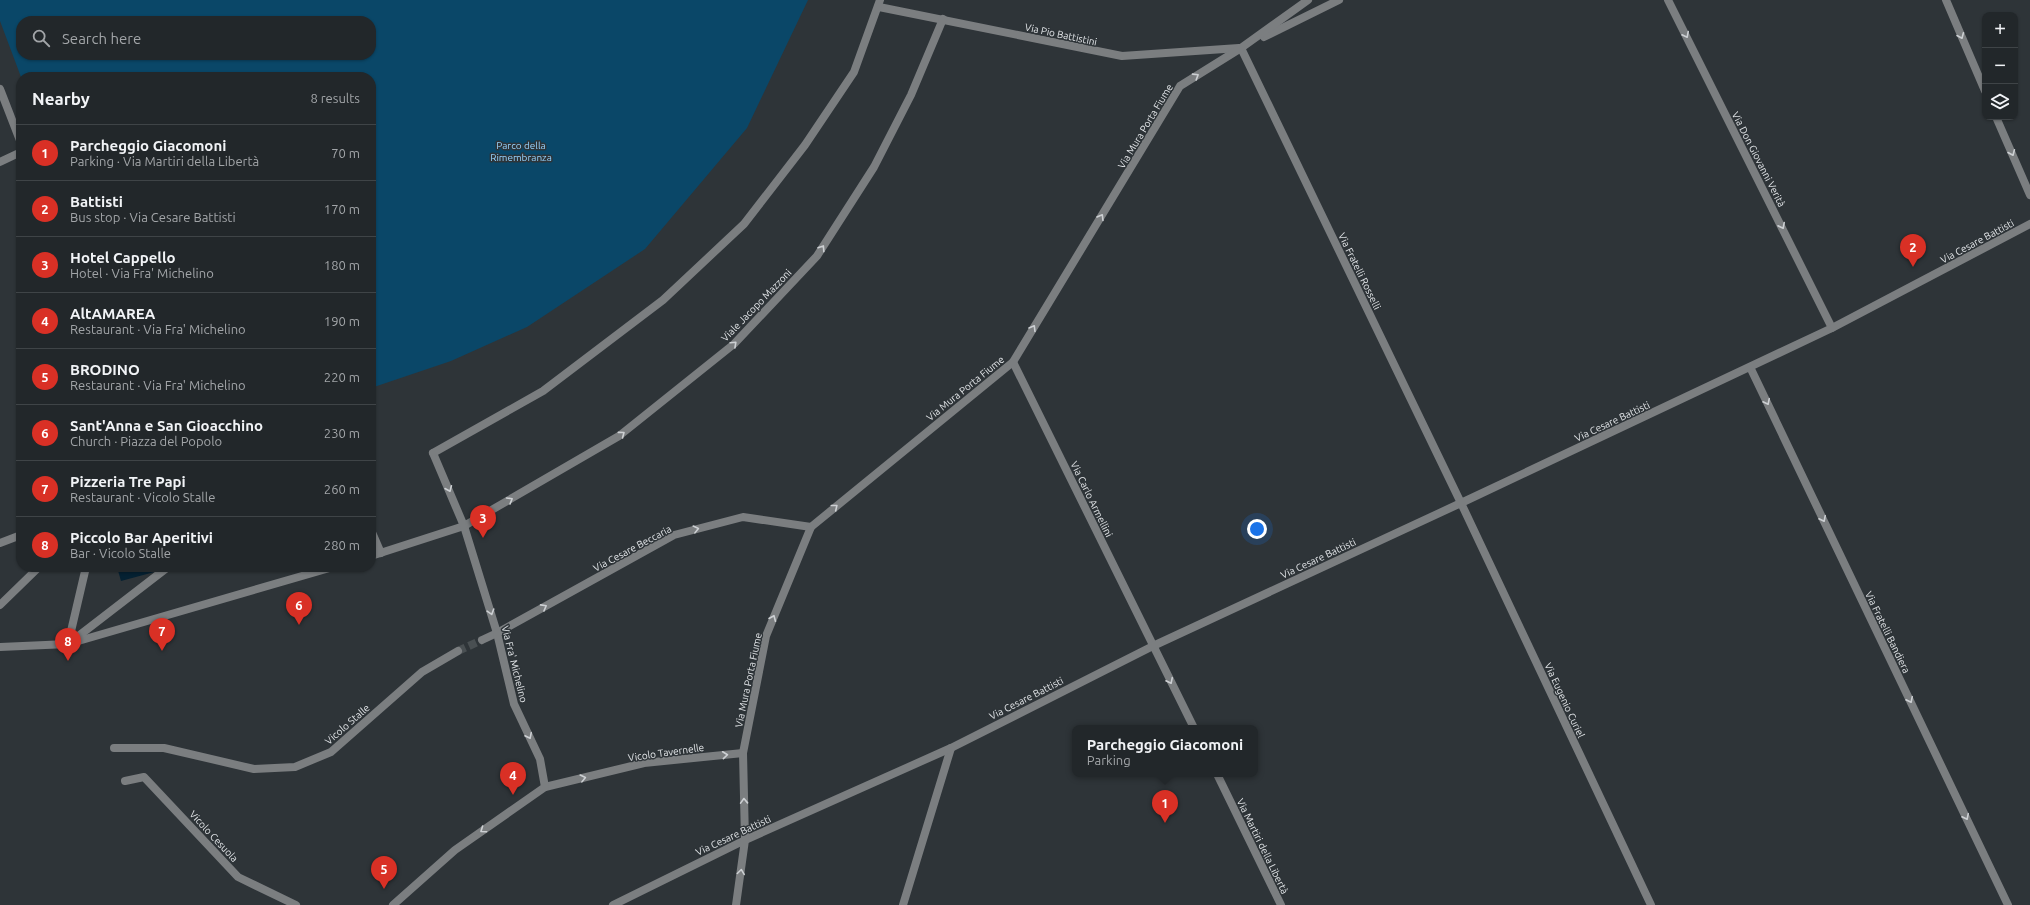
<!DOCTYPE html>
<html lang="en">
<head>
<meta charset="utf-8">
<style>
  body { margin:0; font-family:Ubuntu,sans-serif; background:#2a2f32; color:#f1f3f6 }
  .controls { position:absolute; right:12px; top:12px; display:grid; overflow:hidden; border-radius:8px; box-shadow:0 1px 3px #0004 }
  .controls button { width:36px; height:36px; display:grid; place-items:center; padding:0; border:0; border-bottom:1px solid #3f4447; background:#22272a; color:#f1f3f6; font:20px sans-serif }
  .you { position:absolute; left:1257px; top:529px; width:14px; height:14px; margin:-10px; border:3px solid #fff; border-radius:50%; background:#1a73e8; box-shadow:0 0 0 6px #1a73e833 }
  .badge { display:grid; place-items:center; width:26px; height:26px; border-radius:50%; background:#d93025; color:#fff; font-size:13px; font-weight:700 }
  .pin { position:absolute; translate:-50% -33px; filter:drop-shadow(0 1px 2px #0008) }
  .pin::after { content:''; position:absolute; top:21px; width:14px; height:12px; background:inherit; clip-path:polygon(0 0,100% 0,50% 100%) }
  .popup { position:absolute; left:1072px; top:725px; width:186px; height:52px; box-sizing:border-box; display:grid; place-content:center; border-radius:8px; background:#22272a; filter:drop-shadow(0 1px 3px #0005); font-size:13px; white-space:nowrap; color:#a2a5a8 }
  .popup b { font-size:15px; color:#f1f3f6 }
  .popup::after { content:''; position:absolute; left:50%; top:100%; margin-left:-8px; border:8px solid transparent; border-top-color:#22272a }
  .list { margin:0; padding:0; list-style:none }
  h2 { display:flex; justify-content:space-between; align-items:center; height:52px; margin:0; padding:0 16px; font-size:17px }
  h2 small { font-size:13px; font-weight:400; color:#a2a5a8 }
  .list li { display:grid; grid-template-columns:26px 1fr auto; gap:12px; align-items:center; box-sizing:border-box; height:56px; padding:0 16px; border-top:1px solid #3f4447 }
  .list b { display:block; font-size:15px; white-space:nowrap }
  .list p { margin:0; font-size:13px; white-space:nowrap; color:#a2a5a8 }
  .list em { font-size:13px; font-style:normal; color:#a2a5a8 }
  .icon { flex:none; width:22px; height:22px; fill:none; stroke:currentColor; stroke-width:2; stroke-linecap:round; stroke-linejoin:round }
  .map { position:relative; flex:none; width:2030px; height:905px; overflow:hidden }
  .search { position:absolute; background:#22272a; box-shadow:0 1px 3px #0004; left:16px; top:16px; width:360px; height:44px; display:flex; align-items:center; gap:10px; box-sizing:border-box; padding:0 14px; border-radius:16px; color:#a2a5a8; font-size:15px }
  .panel { position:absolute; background:#22272a; box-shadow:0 1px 3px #0004; left:16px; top:72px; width:360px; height:500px; border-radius:16px }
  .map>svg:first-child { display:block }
</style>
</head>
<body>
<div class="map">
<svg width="2030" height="905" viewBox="0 0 2030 905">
  <rect width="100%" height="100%" fill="#2e3438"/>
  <path fill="#0a4768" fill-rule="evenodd" d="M 0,0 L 808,0 L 747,128 L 645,249 L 527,327 L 451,361 L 371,388 L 371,77 L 21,77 L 0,21 ZM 21,21 L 371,21 L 371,55 L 21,55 Z"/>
  <path fill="#052132" d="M 117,567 L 157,567 L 158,571 L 121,581 Z"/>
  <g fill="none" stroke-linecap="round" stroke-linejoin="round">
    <path stroke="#494f52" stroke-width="8" stroke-dasharray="8 4" stroke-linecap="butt" d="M 458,651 L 482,640"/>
    <path stroke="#7b7e80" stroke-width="8" d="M 903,905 L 951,748"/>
    <g stroke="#7b7e80" stroke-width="8">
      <path d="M 0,89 L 21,143"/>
      <path d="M 371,530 L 381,553"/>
      <path d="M 0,543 L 21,535"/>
      <path d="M 371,556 L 464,526"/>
      <path d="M 0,605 L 39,567"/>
      <path d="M 482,640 L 497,633"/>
      <path d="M 72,641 L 168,567"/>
      <path d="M 68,644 L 86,567"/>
      <path d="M 0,647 L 68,644 L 333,567"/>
      <path d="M 114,748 L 164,748 L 254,769 L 295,767 L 331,752 L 422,672 L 458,651"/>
      <path d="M 125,781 L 144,777 L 238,877 L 296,905"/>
      <path d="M 613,905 L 745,840 L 951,748 L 1153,646"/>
    </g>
    <g stroke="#7b7e80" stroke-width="8">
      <path d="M 1668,0 L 1832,328"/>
      <path d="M 1946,0 L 1985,91"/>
      <path d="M 879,7 L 1122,56 L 1239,48"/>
      <path d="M 1264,37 L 1339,0"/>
      <path d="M 1241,48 L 1461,503 L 1651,905"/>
      <path d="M 1996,117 L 2030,195"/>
      <path d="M 0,162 L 21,152"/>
      <path d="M 1013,362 L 1194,728"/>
      <path d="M 1750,367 L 2008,905"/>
      <path d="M 464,526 L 619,436 L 734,344 L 817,256 L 874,167 L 911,95 L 943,19"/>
      <path d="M 497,633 L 674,535 L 743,517 L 811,527"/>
      <path d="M 1153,646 L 1461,503 L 1832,328 L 2030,224"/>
      <path d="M 1217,774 L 1281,905"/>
      <path d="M 545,787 L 644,763 L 743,753"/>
      <path d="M 393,905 L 455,850 L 545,787 L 540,759 L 514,704 L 497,633 L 464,526 L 433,453"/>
      <path d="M 736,905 L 745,840 L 743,753 L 766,636 L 811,527 L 1013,362 L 1180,86 L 1241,48 L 1308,0"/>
    </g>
    <path stroke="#7b7e80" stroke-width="8" d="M 433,453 L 543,391 L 663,300 L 744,224 L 805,145 L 854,72 L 880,0"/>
  </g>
  <defs><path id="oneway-chevron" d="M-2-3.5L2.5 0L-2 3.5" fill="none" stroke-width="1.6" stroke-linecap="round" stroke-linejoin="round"/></defs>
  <g stroke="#cdd0d3">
    <use href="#oneway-chevron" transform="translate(1686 35) rotate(63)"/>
    <use href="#oneway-chevron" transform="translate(1961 36) rotate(67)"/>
    <use href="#oneway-chevron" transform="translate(1196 76) rotate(-32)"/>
    <use href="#oneway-chevron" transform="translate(2012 153) rotate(67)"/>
    <use href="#oneway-chevron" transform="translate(1101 217) rotate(-59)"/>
    <use href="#oneway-chevron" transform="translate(1782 226) rotate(63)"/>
    <use href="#oneway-chevron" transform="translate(822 248) rotate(-57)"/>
    <use href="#oneway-chevron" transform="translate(1033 328) rotate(-59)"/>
    <use href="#oneway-chevron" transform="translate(734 344) rotate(-43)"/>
    <use href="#oneway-chevron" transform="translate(1767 402) rotate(64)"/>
    <use href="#oneway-chevron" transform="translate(622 434) rotate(-37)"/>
    <use href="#oneway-chevron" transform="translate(449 489) rotate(67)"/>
    <use href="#oneway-chevron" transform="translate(510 500) rotate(-30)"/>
    <use href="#oneway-chevron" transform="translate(835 507) rotate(-39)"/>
    <use href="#oneway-chevron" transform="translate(1823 519) rotate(64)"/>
    <use href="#oneway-chevron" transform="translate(696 529) rotate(-14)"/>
    <use href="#oneway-chevron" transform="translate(544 607) rotate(-29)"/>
    <use href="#oneway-chevron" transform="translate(491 612) rotate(73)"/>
    <use href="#oneway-chevron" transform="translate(773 618) rotate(-67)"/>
    <use href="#oneway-chevron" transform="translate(1170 681) rotate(64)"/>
    <use href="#oneway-chevron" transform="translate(1910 700) rotate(64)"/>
    <use href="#oneway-chevron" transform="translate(529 736) rotate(64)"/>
    <use href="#oneway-chevron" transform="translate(725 755) rotate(-6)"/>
    <use href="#oneway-chevron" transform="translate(583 778) rotate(-14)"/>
    <use href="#oneway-chevron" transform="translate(744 801) rotate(-92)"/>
    <use href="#oneway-chevron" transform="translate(1966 817) rotate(64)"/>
    <use href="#oneway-chevron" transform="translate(483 830) rotate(145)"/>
    <use href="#oneway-chevron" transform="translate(741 872) rotate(-82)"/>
  </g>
  <g text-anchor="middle" stroke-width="3" stroke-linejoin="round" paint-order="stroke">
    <g font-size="10" fill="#e2e5e8" stroke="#2e3438">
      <text transform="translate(1061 34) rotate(12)" y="4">Via Pio Battistini</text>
      <text transform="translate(1145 126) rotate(-59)" y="4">Via Mura Porta Fiume</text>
      <text transform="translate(1759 159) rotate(63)" y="4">Via Don Giovanni Verità</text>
      <text transform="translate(1977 241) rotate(-28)" y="4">Via Cesare Battisti</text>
      <text transform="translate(1360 271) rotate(64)" y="4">Via Fratelli Rosselli</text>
      <text transform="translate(756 305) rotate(-46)" y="4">Viale Jacopo Mazzoni</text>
      <text transform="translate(965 388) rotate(-39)" y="4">Via Mura Porta Fiume</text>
      <text transform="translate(1612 421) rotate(-25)" y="4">Via Cesare Battisti</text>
      <text transform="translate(1092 499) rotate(64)" y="4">Via Carlo Armellini</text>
      <text transform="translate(632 548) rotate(-28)" y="4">Via Cesare Beccaria</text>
      <text transform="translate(1318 558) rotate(-25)" y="4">Via Cesare Battisti</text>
      <text transform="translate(1888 632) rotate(64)" y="4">Via Fratelli Bandiera</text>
      <text transform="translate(515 664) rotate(76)" y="4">Via Fra' Michelino</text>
      <text transform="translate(748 680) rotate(-78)" y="4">Via Mura Porta Fiume</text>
      <text transform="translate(1026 698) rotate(-27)" y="4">Via Cesare Battisti</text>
      <text transform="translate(1565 700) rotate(65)" y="4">Via Eugenio Curiel</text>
      <text transform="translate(347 724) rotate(-41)" y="4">Vicolo Stalle</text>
      <text transform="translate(666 752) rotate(-8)" y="4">Vicolo Tavernelle</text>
      <text transform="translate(733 835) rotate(-25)" y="4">Via Cesare Battisti</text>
      <text transform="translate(214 836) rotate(47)" y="4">Vicolo Cesuola</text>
      <text transform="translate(1263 846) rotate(64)" y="4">Via Martiri della Libertà</text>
    </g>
    <g font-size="10" fill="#95d4ff" stroke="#2e3438">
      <text x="521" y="149">Parco della<tspan x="521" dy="12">Rimembranza</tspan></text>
    </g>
  </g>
</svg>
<div class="controls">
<button>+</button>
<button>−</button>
<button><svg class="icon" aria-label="layers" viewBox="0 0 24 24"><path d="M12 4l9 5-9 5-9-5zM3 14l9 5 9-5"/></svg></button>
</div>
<div class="you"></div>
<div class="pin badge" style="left:1165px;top:823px">1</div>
<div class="popup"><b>Parcheggio Giacomoni</b>Parking</div>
<div class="pin badge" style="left:1913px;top:267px">2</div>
<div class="pin badge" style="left:483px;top:538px">3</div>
<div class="pin badge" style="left:513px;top:795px">4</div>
<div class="pin badge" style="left:384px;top:889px">5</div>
<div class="pin badge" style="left:299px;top:625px">6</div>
<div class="pin badge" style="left:162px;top:651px">7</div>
<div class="pin badge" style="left:68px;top:661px">8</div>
<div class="search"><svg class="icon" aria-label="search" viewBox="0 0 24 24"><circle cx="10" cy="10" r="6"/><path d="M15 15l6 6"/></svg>Search here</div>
<section class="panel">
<h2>Nearby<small>8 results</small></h2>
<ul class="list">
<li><span class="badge">1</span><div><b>Parcheggio Giacomoni</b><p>Parking · Via Martiri della Libertà</p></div><em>70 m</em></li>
<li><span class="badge">2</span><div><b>Battisti</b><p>Bus stop · Via Cesare Battisti</p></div><em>170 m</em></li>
<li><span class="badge">3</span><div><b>Hotel Cappello</b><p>Hotel · Via Fra' Michelino</p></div><em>180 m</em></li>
<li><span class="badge">4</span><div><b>AltAMAREA</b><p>Restaurant · Via Fra' Michelino</p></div><em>190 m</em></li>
<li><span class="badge">5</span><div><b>BRODINO</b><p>Restaurant · Via Fra' Michelino</p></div><em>220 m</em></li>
<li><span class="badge">6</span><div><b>Sant'Anna e San Gioacchino</b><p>Church · Piazza del Popolo</p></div><em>230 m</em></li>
<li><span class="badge">7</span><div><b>Pizzeria Tre Papi</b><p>Restaurant · Vicolo Stalle</p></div><em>260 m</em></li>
<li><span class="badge">8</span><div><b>Piccolo Bar Aperitivi</b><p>Bar · Vicolo Stalle</p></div><em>280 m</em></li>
</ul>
</section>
</div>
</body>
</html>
